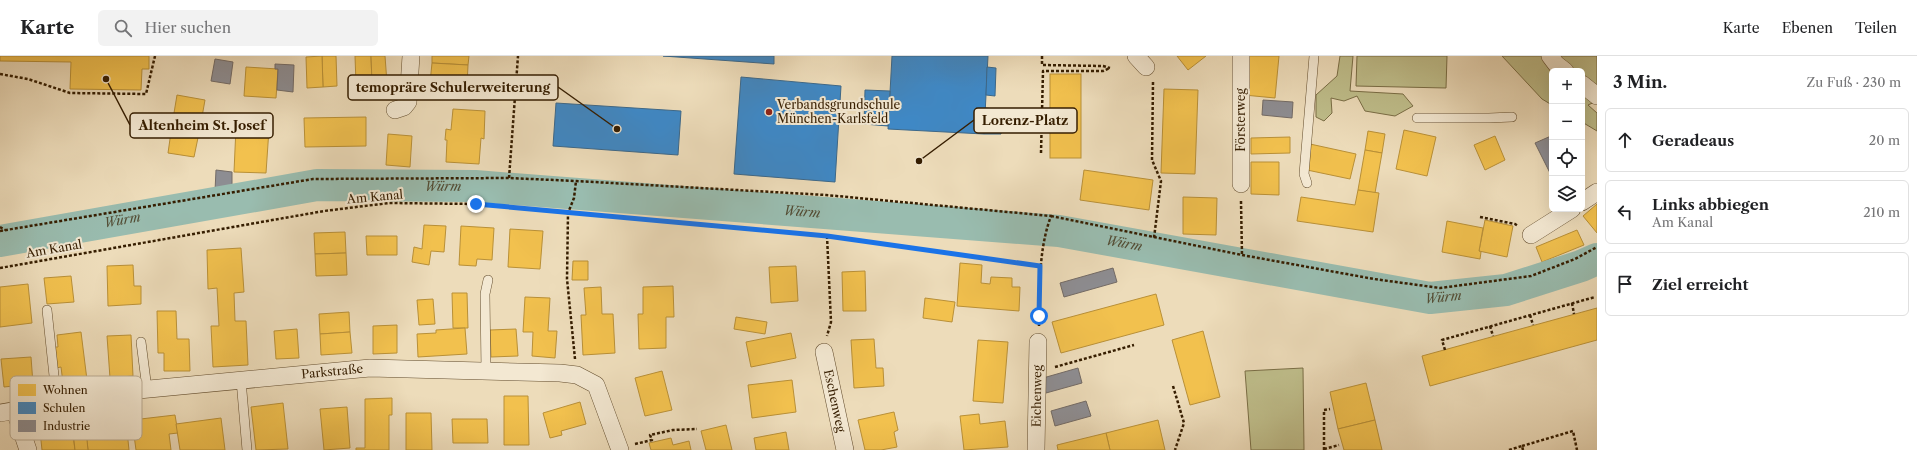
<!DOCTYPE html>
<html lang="de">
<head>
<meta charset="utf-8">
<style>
  body { margin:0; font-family:"Libre Caslon Text",serif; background:#f2f2f2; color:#202124 }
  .controls { position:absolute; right:12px; top:12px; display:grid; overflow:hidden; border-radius:6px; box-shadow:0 4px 16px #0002 }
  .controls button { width:36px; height:36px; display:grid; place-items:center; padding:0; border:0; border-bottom:1px solid #e0e0e0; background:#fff; color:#202124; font:20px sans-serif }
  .stop { position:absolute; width:12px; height:12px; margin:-9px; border:3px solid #1a73e8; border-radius:50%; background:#fff }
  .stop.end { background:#1a73e8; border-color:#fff; box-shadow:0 1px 4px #0008 }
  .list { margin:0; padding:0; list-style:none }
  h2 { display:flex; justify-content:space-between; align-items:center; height:52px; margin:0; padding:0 16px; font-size:17px }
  h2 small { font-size:13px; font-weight:400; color:#757577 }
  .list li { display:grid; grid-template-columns:26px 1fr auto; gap:12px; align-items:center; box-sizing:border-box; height:64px; margin:0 8px 8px; padding:0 8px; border:1px solid #e0e0e0; border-radius:6px }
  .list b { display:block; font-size:15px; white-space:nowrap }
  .list p { margin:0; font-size:13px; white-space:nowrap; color:#757577 }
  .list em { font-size:13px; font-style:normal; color:#757577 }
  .icon { flex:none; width:22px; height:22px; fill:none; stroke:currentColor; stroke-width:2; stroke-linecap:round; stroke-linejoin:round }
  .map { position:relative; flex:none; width:1597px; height:394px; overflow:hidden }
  header { display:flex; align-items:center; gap:24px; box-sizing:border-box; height:56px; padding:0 20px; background:#fff; border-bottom:1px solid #e0e0e0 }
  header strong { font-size:19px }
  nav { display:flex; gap:22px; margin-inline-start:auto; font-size:14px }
  .search { width:280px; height:36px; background:#f2f2f2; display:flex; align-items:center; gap:10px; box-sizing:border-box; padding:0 14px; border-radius:6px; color:#757577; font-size:15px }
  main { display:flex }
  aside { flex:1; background:#fff }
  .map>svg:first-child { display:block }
</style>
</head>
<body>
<header>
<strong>Karte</strong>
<div class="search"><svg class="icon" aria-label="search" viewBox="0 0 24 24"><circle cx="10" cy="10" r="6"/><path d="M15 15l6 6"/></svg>Hier suchen</div>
<nav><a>Karte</a><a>Ebenen</a><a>Teilen</a></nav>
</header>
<main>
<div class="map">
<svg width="1597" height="394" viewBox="0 0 1597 394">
  <rect width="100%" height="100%" fill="#eddcba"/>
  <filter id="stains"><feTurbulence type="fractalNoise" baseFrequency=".005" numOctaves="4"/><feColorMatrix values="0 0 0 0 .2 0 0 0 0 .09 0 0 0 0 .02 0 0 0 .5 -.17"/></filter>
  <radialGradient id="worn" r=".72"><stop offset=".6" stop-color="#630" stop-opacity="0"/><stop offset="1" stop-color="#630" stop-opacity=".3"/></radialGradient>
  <g fill="#bfbe8b" stroke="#7a6e46">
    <path d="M 1340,0 L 1353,0 L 1350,35 L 1403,38 L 1413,50 L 1395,60 L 1365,55 L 1357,40 L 1344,45 L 1331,42 L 1332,57 L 1324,65 L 1316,61 L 1316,39 L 1337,20 Z"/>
    <path d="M 1357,0 L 1447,0 L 1446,32 L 1356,30 Z"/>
    <path d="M 1502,0 L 1597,0 L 1597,45 L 1588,49 L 1597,57 L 1597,75 L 1582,66 L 1582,15 L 1552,15 L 1552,49 L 1542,43 Z"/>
    <path d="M 1303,312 L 1304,394 L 1251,394 L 1245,315 Z"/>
  </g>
  <g fill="#f2c14e" stroke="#b99037">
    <path d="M 0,0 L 149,0 L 149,13 L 142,13 L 141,34 L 70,33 L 71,6 L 0,5 Z"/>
    <path d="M 322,0 L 336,0 L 337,30 L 323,31 Z"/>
    <path d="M 322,0 L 323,31 L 307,32 L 306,1 Z"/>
    <path d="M 355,0 L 371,0 L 372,27 L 356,28 Z"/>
    <path d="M 371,0 L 385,0 L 387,27 L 372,27 Z"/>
    <path d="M 432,0 L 469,0 L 468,9 L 432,7 Z"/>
    <path d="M 1177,0 L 1206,0 L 1188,14 Z"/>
    <path d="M 1247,0 L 1279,0 L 1275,42 L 1244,39 Z"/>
    <path d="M 432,7 L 468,9 L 467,30 L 430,27 Z"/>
    <path d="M 246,11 L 278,13 L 276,42 L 244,40 Z"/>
    <rect x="1050" y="18" width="31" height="84"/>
    <path d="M 1164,33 L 1198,34 L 1195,118 L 1161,117 Z"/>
    <path d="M 177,39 L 205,44 L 200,72 L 172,69 Z"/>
    <path d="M 453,53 L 485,55 L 484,83 L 481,82 L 479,108 L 446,106 L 447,84 L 445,84 L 446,73 L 451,74 Z"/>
    <path d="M 366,61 L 366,90 L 305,91 L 304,62 Z"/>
    <path d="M 172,69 L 200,72 L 194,101 L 168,97 Z"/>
    <path d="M 236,71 L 269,73 L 266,117 L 234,116 Z"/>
    <path d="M 1404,74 L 1436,81 L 1427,120 L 1396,113 Z"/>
    <path d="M 1368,75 L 1385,78 L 1382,97 L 1365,94 Z"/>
    <path d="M 388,78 L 412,80 L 410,111 L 386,109 Z"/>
    <path d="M 1495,80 L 1505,104 L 1485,114 L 1474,89 Z"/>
    <path d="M 1290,81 L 1290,97 L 1251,98 L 1251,82 Z"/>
    <path d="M 1310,88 L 1356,98 L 1350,123 L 1307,114 Z"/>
    <path d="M 1365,94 L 1382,97 L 1375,137 L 1358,134 Z"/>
    <path d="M 1251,106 L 1279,106 L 1279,139 L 1251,138 Z"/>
    <path d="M 1084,114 L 1153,124 L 1149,154 L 1080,144 Z"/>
    <path d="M 1358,134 L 1379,137 L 1373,176 L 1297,165 L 1301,141 L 1355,149 Z"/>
    <path d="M 1183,141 L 1217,142 L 1216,179 L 1183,178 Z"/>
    <path d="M 1597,148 L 1597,177 L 1583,160 Z"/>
    <path d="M 1485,164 L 1513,170 L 1507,201 L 1479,195 Z"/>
    <path d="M 1447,165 L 1483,172 L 1479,195 L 1481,196 L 1480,203 L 1442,196 Z"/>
    <path d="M 424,169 L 446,170 L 444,196 L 431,195 L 429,209 L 412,206 L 414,191 L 422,193 Z"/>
    <path d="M 461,170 L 494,172 L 492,204 L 477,203 L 476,210 L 459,209 Z"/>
    <path d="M 510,173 L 543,175 L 540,213 L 508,211 Z"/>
    <path d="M 1577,174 L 1584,189 L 1542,206 L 1536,191 Z"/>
    <path d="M 345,176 L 346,197 L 315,198 L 314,177 Z"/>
    <path d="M 366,180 L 397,180 L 397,199 L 367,199 Z"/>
    <path d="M 241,192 L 244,236 L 234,237 L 235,265 L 246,265 L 248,309 L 213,311 L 211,270 L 219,270 L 217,232 L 208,233 L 207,194 Z"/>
    <path d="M 346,197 L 347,219 L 316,220 L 315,198 Z"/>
    <path d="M 573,205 L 588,205 L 588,224 L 572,224 Z"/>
    <path d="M 960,207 L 982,209 L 981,227 L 990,228 L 991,221 L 1012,222 L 1012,231 L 1020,231 L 1019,255 L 957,250 Z"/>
    <path d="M 133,209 L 134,230 L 141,230 L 141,248 L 108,250 L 107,210 Z"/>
    <path d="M 796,210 L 798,245 L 771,247 L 769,211 Z"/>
    <path d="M 865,215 L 866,255 L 843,255 L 842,216 Z"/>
    <path d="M 71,220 L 74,246 L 47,248 L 44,222 Z"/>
    <path d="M 28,228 L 32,267 L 0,271 L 0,231 Z"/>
    <path d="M 673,230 L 674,261 L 666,261 L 666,292 L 639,293 L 638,258 L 643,258 L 643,231 Z"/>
    <path d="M 601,231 L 602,258 L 613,258 L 615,297 L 583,299 L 581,259 L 586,259 L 584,232 Z"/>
    <path d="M 452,237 L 467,237 L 468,272 L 453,272 Z"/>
    <path d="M 1156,238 L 1164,269 L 1061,297 L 1052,266 Z"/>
    <path d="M 525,241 L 550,242 L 548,275 L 557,275 L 555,302 L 532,300 L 533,276 L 523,276 Z"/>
    <path d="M 925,242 L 955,246 L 952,266 L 923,262 Z"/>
    <path d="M 433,243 L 435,268 L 419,269 L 417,244 Z"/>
    <path d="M 1597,252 L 1597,284 L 1430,330 L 1422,300 Z"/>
    <path d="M 157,255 L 176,255 L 177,283 L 189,283 L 190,315 L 164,315 L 164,297 L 158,297 Z"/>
    <path d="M 349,256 L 350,276 L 320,278 L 319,258 Z"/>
    <path d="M 736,261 L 767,266 L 765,278 L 734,273 Z"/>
    <path d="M 397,269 L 397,297 L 373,298 L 373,270 Z"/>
    <path d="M 465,272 L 467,298 L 418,301 L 417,278 L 436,277 L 436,274 Z"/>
    <path d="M 297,273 L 299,302 L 276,303 L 274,275 Z"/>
    <path d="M 516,273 L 518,300 L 491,301 L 490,274 Z"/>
    <path d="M 1203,275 L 1220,341 L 1190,349 L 1172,284 Z"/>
    <path d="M 81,276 L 87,324 L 63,327 L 61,311 L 56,312 L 54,291 L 58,291 L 57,279 Z"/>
    <path d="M 350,276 L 352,297 L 321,299 L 320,278 Z"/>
    <path d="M 791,277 L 796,302 L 751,311 L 746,286 Z"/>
    <path d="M 131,279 L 133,320 L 110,322 L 107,280 Z"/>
    <path d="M 874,283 L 876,312 L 883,312 L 884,330 L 854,332 L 851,284 Z"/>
    <path d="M 978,284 L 1008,286 L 1003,347 L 973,345 Z"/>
    <path d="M 31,301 L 33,328 L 4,331 L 1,303 Z"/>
    <path d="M 662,315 L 672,354 L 645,360 L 635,322 Z"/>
    <path d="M 792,324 L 796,356 L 752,362 L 748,329 Z"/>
    <path d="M 1366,327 L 1375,364 L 1338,373 L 1330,336 Z"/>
    <path d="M 504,340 L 528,340 L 529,389 L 504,389 Z"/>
    <path d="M 392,342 L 392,359 L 389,359 L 389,394 L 356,394 L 356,392 L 365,392 L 365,343 Z"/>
    <path d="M 580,346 L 586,368 L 561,375 L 562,379 L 550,382 L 543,357 Z"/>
    <path d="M 283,347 L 288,393 L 256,394 L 251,351 Z"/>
    <path d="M 347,351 L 350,392 L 324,394 L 320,353 Z"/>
    <path d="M 894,356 L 898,374 L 894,376 L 897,391 L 881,394 L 865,394 L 858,364 Z"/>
    <path d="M 406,357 L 431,357 L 432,394 L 406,394 Z"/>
    <path d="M 979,358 L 980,368 L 1005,365 L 1008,391 L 964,394 L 960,360 Z"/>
    <path d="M 175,359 L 178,377 L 169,378 L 171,394 L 136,394 L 132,364 Z"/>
    <path d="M 221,362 L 225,394 L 180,394 L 176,368 Z"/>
    <path d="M 452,363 L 487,363 L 488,387 L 453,387 Z"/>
    <path d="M 1158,364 L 1165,394 L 1110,394 L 1106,377 Z"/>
    <path d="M 1375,364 L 1382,394 L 1344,394 L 1338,373 Z"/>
    <path d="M 126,365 L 129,394 L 88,394 L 85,370 Z"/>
    <path d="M 726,369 L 732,394 L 706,394 L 701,375 Z"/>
    <path d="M 72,372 L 75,394 L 42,394 L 40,375 Z"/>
    <path d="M 86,374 L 88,394 L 75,394 L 73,375 Z"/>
    <path d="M 786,376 L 789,394 L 756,394 L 754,382 Z"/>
    <path d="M 1106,377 L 1110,394 L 1058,394 L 1057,389 Z"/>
    <path d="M 671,382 L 673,389 L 689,385 L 691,394 L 651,394 L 649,387 Z"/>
  </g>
  <g fill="#3f88c5" stroke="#3c688a">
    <path d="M 663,0 L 774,0 L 774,8 Z"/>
    <path d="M 892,0 L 988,0 L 984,78 L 888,73 Z"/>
    <path d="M 987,11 L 996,12 L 995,40 L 986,39 Z"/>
    <path d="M 741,21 L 841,30 L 835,126 L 734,118 Z"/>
    <path d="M 865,34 L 890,35 L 888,70 L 864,68 Z"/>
    <path d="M 556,47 L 681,55 L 678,99 L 553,90 Z"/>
    <path d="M 985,52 L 1003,54 L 1001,78 L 984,78 Z"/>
  </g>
  <g fill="#8d8d92" stroke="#736b66">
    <path d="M 215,3 L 233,6 L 230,28 L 211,25 Z"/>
    <path d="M 275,8 L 294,9 L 293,36 L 277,34 L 278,13 L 275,13 Z"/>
    <path d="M 1263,44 L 1293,46 L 1292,62 L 1262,59 Z"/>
    <path d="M 1551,80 L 1552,83 L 1552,121 L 1535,87 Z"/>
    <path d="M 216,114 L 232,116 L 232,132 L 215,135 Z"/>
    <path d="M 1113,212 L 1117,226 L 1064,241 L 1060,227 Z"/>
    <path d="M 1078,312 L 1082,327 L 1046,337 L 1043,322 Z"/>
    <path d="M 1086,345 L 1091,360 L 1055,370 L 1051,355 Z"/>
  </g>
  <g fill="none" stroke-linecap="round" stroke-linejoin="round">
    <path stroke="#99bcaf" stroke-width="32" id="s1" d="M 0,185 L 317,129 L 475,130 L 1059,175 L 1430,242 L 1506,234 L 1581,210 L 1597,203"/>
    <defs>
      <g id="lane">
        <path d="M 1417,62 L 1489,62 L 1512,61"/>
        <path d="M 1307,127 L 1304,118 L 1314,0"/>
        <path d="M 47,254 L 57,348"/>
        <path d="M 141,286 L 147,333"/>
        <path d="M 486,315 L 485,238 L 488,224"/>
        <path d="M 241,324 L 247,394"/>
      </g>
      <g id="street">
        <path d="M 1136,0 L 1146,11"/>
        <path d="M 1550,0 L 1556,8 L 1565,15"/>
        <path d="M 1582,28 L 1597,40"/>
        <path d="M 395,54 L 404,51 L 408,46 L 411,0"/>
        <path d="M 1241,128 L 1241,0"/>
        <path d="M 1582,146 L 1597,136"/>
        <path d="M 1531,179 L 1572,153"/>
        <path id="s2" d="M 824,296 L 845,394"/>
        <path d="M 15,355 L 28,394"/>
        <path id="s3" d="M 0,357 L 128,335 L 370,312 L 560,317 L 577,319 L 596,329 L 620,394"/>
        <path id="s4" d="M 1036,394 L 1038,286"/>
      </g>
    </defs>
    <use href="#lane" stroke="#634d2e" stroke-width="10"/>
    <use href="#street" stroke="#634d2e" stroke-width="18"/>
    <g stroke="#351d00" stroke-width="2.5" stroke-dasharray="3 2" stroke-linecap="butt">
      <path d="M 1042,0 L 1042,9 L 1103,10 L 1110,12"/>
      <path d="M 0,18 L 28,23 L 70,37 L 146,38 L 155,0"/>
      <path d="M 1153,26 L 1152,104 L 1161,125 L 1154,182"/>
      <path d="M 1041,97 L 1043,15 L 1103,15 L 1110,12"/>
      <path d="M 509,122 L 518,0"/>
      <path d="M 1241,145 L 1242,199"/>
      <path d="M 1051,160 L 1242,199 L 1374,223 L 1440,232 L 1531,220 L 1575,203 L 1597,191"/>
      <path d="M 1480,161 L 1515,168 L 1518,170"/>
      <path d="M 0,171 L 5,174"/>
      <path d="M 0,175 L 313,123 L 509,122 L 576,125 L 826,139 L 1051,160 C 1038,195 1040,233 1039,270"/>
      <path d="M 827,180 L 831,266 L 827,280"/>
      <path d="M 0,212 L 324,155 L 389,147 L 476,148 L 827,180 L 1040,210"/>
      <path d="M 1572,247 L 1574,258"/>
      <path d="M 1530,259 L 1533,269"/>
      <path d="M 1490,270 L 1493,280"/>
      <path d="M 1445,294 L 1442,284 L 1595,241"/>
      <path d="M 575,303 L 567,223 L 568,157 L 574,142 L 576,125"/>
      <path d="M 1055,311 L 1134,289"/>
      <path d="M 1173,330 L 1184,367 L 1175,394"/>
      <path d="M 635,388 L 652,384 L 650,379 L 673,374 L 697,373"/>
      <path d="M 1522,390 L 1573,375 L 1577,394"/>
      <path d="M 1324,393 L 1339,389"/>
      <path d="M 1324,394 L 1324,354 L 1330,353"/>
      <path d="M 1509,394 L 1522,390 L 1523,394"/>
    </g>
    <use href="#lane" stroke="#f3e8d2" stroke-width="9"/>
    <use href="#street" stroke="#f3e8d2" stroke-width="17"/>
  </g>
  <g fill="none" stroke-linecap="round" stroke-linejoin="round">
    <path stroke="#1a73e8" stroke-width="5" d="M 476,148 L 827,180 L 1040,210 L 1039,260"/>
  </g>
  <circle fill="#8f2418" stroke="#f3e8d2" stroke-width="1.5" cx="769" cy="56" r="4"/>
  <g text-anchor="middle" stroke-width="4" stroke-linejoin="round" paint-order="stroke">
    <g font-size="12" fill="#351d00" stroke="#f3e8d2" text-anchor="start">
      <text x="777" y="53">Verbandsgrundschule<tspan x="777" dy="14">München-Karlsfeld</tspan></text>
    </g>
    <g font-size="12" fill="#351d00" stroke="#f3e8d2">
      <text transform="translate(1241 64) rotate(-90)" y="4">Försterweg</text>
      <text transform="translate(375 141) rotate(-5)" y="4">Am Kanal</text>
      <text transform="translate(54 193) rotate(-10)" y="4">Am Kanal</text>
      <text dy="4" stroke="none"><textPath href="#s3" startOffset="335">Parkstraße</textPath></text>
      <text dy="4" stroke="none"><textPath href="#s4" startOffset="54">Eichenweg</textPath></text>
      <text dy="4" stroke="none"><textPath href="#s2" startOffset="50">Eschenweg</textPath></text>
    </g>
    <g font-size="13" font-style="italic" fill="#534d35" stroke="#f3e8d2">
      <text dy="5" stroke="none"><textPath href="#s1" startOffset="448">Würm</textPath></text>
      <text dy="5" stroke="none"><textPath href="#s1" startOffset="808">Würm</textPath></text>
      <text dy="5" stroke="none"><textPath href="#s1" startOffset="124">Würm</textPath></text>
      <text dy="5" stroke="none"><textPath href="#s1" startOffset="1132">Würm</textPath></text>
      <text dy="5" stroke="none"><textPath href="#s1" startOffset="1456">Würm</textPath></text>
    </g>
  </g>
  <rect x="10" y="320" width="132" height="64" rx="6" fill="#f3e8d2" stroke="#baab93" stroke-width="1"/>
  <rect x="18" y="328" width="18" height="12" fill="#f2c14e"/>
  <rect x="18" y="346" width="18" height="12" fill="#3f88c5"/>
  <rect x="18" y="364" width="18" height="12" fill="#8d8d92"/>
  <g font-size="11" fill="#351d00">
    <text x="43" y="338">Wohnen</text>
    <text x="43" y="356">Schulen</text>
    <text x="43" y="374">Industrie</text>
  </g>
  <path fill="none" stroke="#351d00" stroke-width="1.5" d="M617 73L558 31M919 105L974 64M106 23L130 69"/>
  <g fill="#351d00" stroke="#f3e8d2" stroke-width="1.5">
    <circle cx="617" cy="73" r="4"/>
    <circle cx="919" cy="105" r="4"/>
    <circle cx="106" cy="23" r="4"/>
  </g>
  <g fill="#f3e8d2" stroke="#351d00" stroke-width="1.5">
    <rect x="348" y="19" width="210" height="25" rx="4"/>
    <rect x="974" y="52" width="103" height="25" rx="4"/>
    <rect x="130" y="57" width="143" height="25" rx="4"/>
  </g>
  <g font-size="13" text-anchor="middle" font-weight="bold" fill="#351d00">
    <text x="453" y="36">temopräre Schulerweiterung</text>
    <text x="1025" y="69">Lorenz-Platz</text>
    <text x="202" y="74">Altenheim St. Josef</text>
  </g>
  <rect width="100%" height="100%" filter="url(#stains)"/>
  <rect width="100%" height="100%" fill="url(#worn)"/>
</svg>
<div class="controls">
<button>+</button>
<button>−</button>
<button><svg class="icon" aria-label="locate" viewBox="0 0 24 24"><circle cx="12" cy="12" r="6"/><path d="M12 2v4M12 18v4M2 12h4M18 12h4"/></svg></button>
<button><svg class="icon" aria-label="layers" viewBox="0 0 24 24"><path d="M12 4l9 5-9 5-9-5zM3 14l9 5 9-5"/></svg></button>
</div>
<div class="stop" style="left:1039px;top:260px"></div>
<div class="stop end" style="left:476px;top:148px"></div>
</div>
<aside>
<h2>3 Min.<small>Zu Fuß · 230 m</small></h2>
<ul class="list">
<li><svg class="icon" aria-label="ahead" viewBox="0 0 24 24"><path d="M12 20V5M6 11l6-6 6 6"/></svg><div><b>Geradeaus</b></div><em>20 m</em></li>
<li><svg class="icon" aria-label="left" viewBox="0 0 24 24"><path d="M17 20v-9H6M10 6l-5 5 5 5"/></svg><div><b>Links abbiegen</b><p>Am Kanal</p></div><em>210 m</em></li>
<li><svg class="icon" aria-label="arrive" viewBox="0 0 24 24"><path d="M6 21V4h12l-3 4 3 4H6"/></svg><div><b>Ziel erreicht</b></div></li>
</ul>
</aside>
</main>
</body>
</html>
